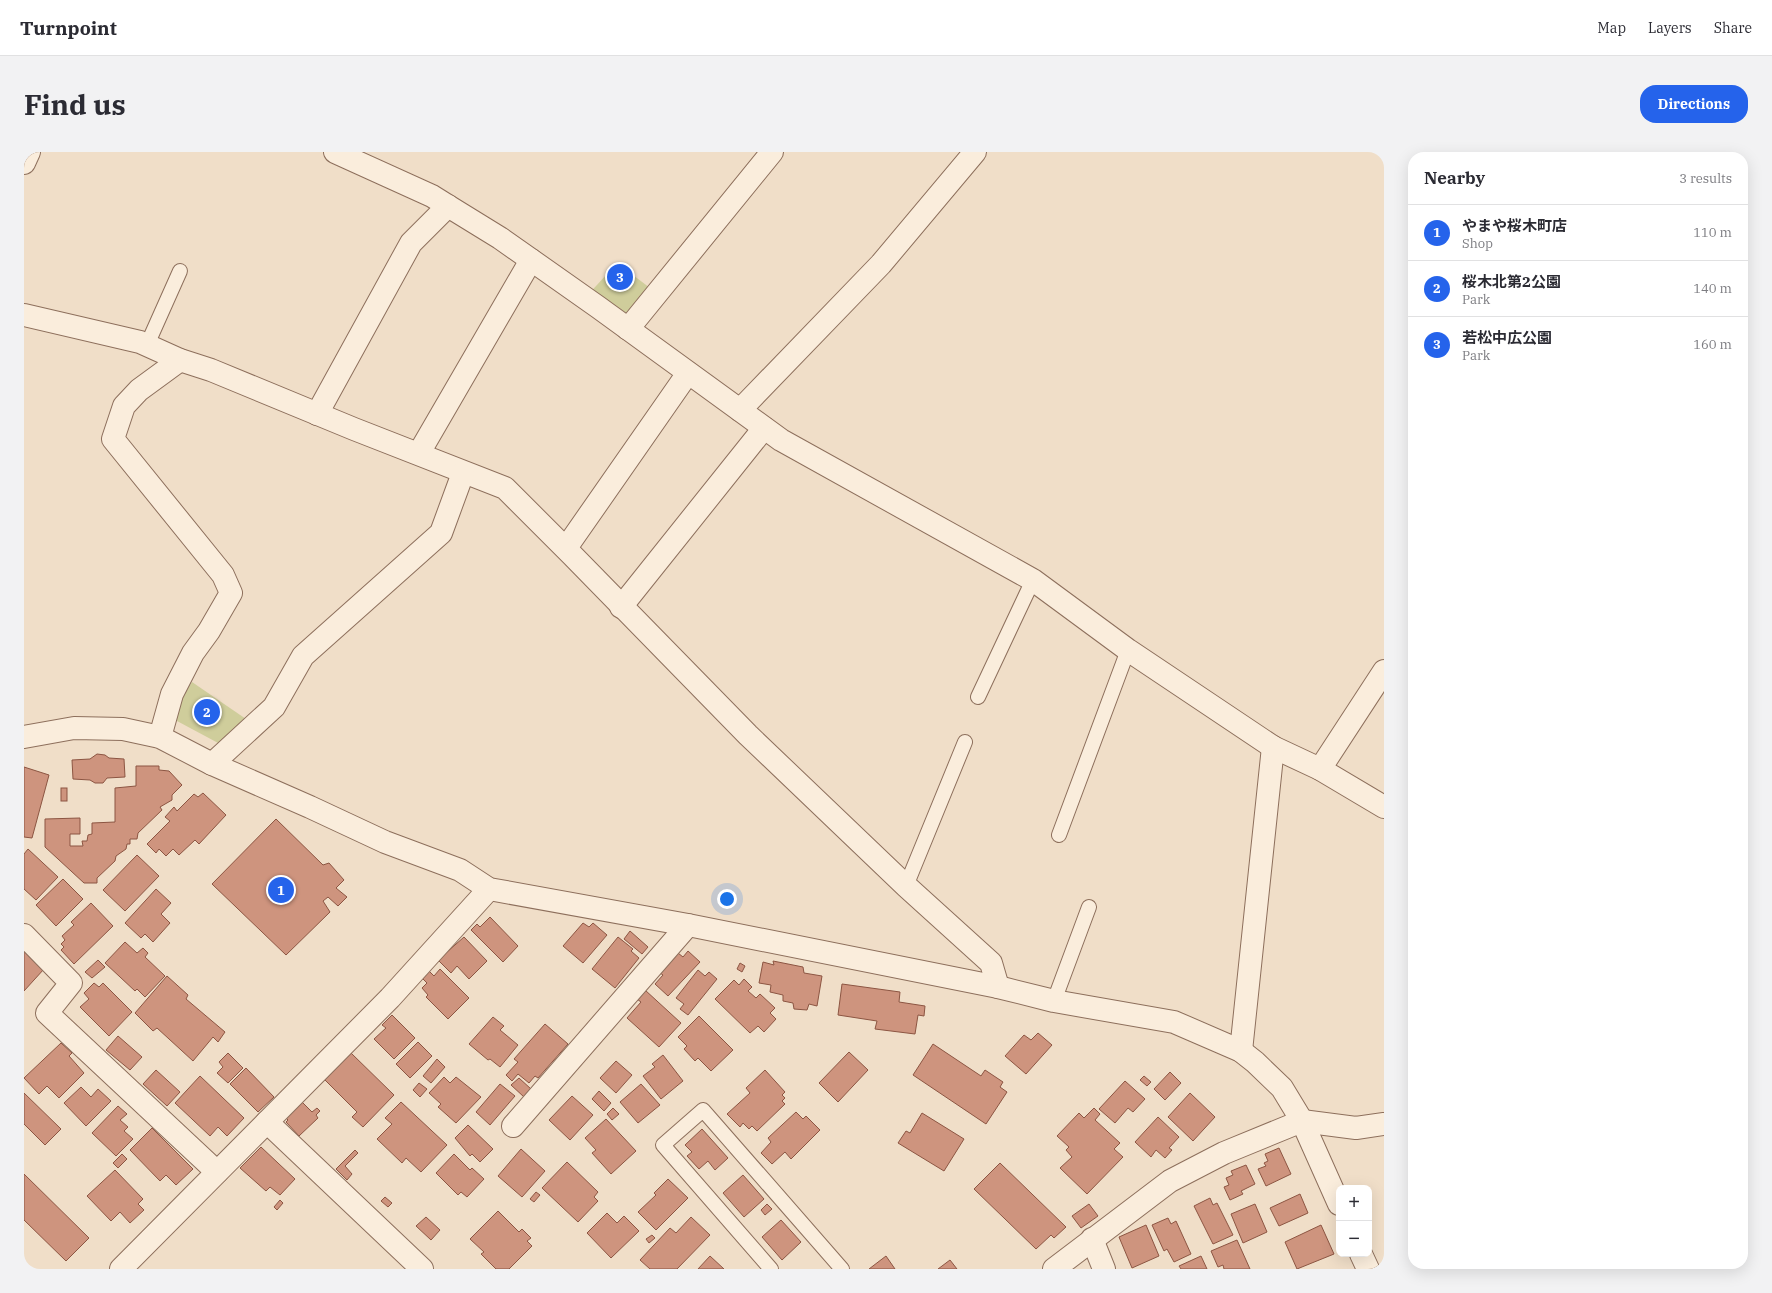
<!DOCTYPE html>
<html lang="en">
<head>
<meta charset="utf-8">
<style>
  body { margin:0; font-family:"IBM Plex Serif","Noto Sans JP",serif; background:#f2f2f3; color:#2b2b33 }
  .controls { position:absolute; right:12px; bottom:12px; display:grid; overflow:hidden; border-radius:8px; box-shadow:0 4px 16px #0002 }
  .controls button { width:36px; height:36px; display:grid; place-items:center; padding:0; border:0; border-bottom:1px solid #e1e1e2; background:#fff; color:#2b2b33; font:20px sans-serif }
  .you { position:absolute; left:703px; top:747px; width:14px; height:14px; margin:-10px; border:3px solid #fff; border-radius:50%; background:#1a73e8; box-shadow:0 0 0 6px #1a73e833 }
  .badge { display:grid; place-items:center; width:26px; height:26px; border-radius:50%; background:#2563eb; color:#fff; font-size:13px; font-weight:700 }
  .pin { position:absolute; translate:-50% -50%; border:2px solid #fff; box-shadow:0 1px 4px #0006 }
  .list { margin:0; padding:0; list-style:none }
  h2 { display:flex; justify-content:space-between; align-items:center; height:52px; margin:0; padding:0 16px; font-size:17px }
  h2 small { font-size:13px; font-weight:400; color:#7c7c81 }
  .list li { display:grid; grid-template-columns:26px 1fr auto; gap:12px; align-items:center; box-sizing:border-box; height:56px; padding:0 16px; border-top:1px solid #e1e1e2 }
  .list b { display:block; font-size:15px; white-space:nowrap }
  .list p { margin:0; font-size:13px; white-space:nowrap; color:#7c7c81 }
  .list em { font-size:13px; font-style:normal; color:#7c7c81 }
  .map { position:relative; flex:none; width:1360px; height:1117px; overflow:hidden; border-radius:16px }
  header { display:flex; align-items:center; gap:24px; box-sizing:border-box; height:56px; padding:0 20px; background:#fff; border-bottom:1px solid #e1e1e2 }
  header strong { font-size:19px }
  nav { display:flex; gap:22px; margin-inline-start:auto; font-size:14px }
  .intro { display:flex; align-items:center; justify-content:space-between; box-sizing:border-box; height:96px; padding:0 24px }
  h1 { margin:0; font-size:28px }
  .button { padding:10px 18px; border-radius:16px; background:#2563eb; color:#fff; font-size:14px; font-weight:700 }
  main { display:flex; gap:24px; padding:0 24px }
  aside { flex:1; background:#fff; border-radius:16px; box-shadow:0 4px 16px #0002 }
  .map>svg:first-child { display:block }
</style>
</head>
<body>
<header>
<strong>Turnpoint</strong>
<nav><a>Map</a><a>Layers</a><a>Share</a></nav>
</header>
<div class="intro"><h1>Find us</h1><a class="button">Directions</a></div>
<main>
<div class="map">
<svg width="1360" height="1117" viewBox="0 0 1360 1117">
  <rect width="100%" height="100%" fill="#f0dec8"/>
  <g fill="#cfcd9b">
    <path d="M 593,111 L 630,139 L 599,167 L 562,145 Z"/>
    <path d="M 168,530 L 222,567 L 196,592 L 153,569 L 152,554 Z"/>
  </g>
  <g fill="#ce947e" stroke="#8c5542">
    <path d="M 73,602 L 81,603 L 85,606 L 100,607 L 101,625 L 83,626 L 79,631 L 71,631 L 66,628 L 49,627 L 48,608 L 66,607 Z"/>
    <path d="M 112,614 L 135,614 L 135,618 L 145,619 L 158,633 L 148,643 L 148,648 L 136,655 L 138,658 L 114,681 L 113,687 L 106,687 L 106,692 L 103,692 L 102,697 L 92,704 L 91,709 L 73,726 L 73,731 L 60,731 L 21,695 L 21,667 L 56,666 L 56,682 L 46,682 L 46,694 L 59,694 L 58,689 L 63,689 L 64,683 L 68,682 L 68,671 L 91,670 L 91,636 L 112,634 Z"/>
    <path d="M 0,615 L 25,623 L 8,686 L 0,685 Z"/>
    <rect x="37" y="636" width="6" height="13"/>
    <path d="M 179,641 L 202,663 L 175,692 L 171,688 L 155,703 L 149,697 L 142,704 L 135,697 L 132,701 L 123,692 L 146,669 L 141,665 L 150,655 L 153,659 L 170,642 L 174,645 Z"/>
    <path d="M 252,667 L 299,713 L 305,711 L 320,728 L 312,736 L 323,745 L 314,754 L 304,745 L 299,749 L 306,760 L 262,803 L 188,732 Z"/>
    <path d="M 4,697 L 34,725 L 12,748 L 0,737 L 0,702 Z"/>
    <path d="M 113,703 L 135,724 L 101,759 L 79,738 Z"/>
    <path d="M 39,727 L 59,747 L 32,774 L 12,753 Z"/>
    <path d="M 132,737 L 147,751 L 137,762 L 146,771 L 129,790 L 121,782 L 117,786 L 101,771 Z"/>
    <path d="M 67,751 L 89,774 L 50,812 L 37,798 L 40,795 L 37,792 L 41,788 L 38,784 L 50,773 L 47,770 Z"/>
    <path d="M 466,765 L 494,794 L 479,810 L 447,778 L 453,772 L 456,775 Z"/>
    <path d="M 559,771 L 565,775 L 569,771 L 583,783 L 559,811 L 539,794 Z"/>
    <path d="M 606,779 L 624,795 L 618,802 L 600,787 Z"/>
    <path d="M 440,785 L 463,809 L 445,827 L 433,814 L 427,821 L 414,808 Z"/>
    <path d="M 594,785 L 609,797 L 607,799 L 615,806 L 591,836 L 568,817 Z"/>
    <path d="M 101,790 L 113,801 L 119,796 L 124,801 L 121,805 L 141,824 L 121,845 L 113,837 L 111,839 L 81,811 Z"/>
    <path d="M 0,798 L 20,817 L 0,839 Z"/>
    <path d="M 664,799 L 676,810 L 644,844 L 631,832 L 639,823 L 636,821 L 654,801 L 659,805 Z"/>
    <path d="M 74,808 L 81,815 L 68,826 L 61,820 Z"/>
    <path d="M 749,809 L 779,815 L 780,821 L 798,824 L 793,854 L 785,852 L 783,858 L 770,857 L 769,851 L 759,849 L 759,843 L 746,840 L 747,833 L 735,831 L 739,810 L 750,813 Z"/>
    <path d="M 716,811 L 721,814 L 718,820 L 713,817 Z"/>
    <path d="M 416,817 L 445,846 L 424,867 L 402,845 L 404,843 L 398,836 L 403,831 L 398,826 L 405,819 L 410,824 Z"/>
    <path d="M 674,818 L 681,824 L 685,820 L 693,827 L 664,863 L 656,857 L 660,852 L 652,846 Z"/>
    <path d="M 143,824 L 164,843 L 162,847 L 201,880 L 194,890 L 189,885 L 169,909 L 133,876 L 129,879 L 111,861 Z"/>
    <path d="M 720,827 L 728,835 L 724,839 L 732,846 L 736,842 L 751,856 L 746,861 L 752,867 L 740,880 L 734,874 L 726,881 L 691,847 L 710,828 L 715,833 Z"/>
    <path d="M 70,831 L 75,835 L 79,831 L 108,860 L 85,884 L 56,855 L 65,847 L 60,841 Z"/>
    <path d="M 818,832 L 876,840 L 875,850 L 901,854 L 900,864 L 894,863 L 891,882 L 851,877 L 853,869 L 814,863 Z"/>
    <path d="M 621,838 L 657,871 L 635,895 L 603,866 L 617,850 L 613,847 Z"/>
    <path d="M 368,863 L 391,886 L 370,907 L 350,887 L 362,876 L 358,873 Z"/>
    <path d="M 675,864 L 709,898 L 687,919 L 674,906 L 671,909 L 660,897 L 663,894 L 654,885 Z"/>
    <path d="M 469,865 L 480,874 L 476,878 L 494,893 L 476,915 L 466,907 L 464,908 L 445,892 Z"/>
    <path d="M 521,872 L 544,892 L 514,926 L 511,924 L 505,931 L 494,922 L 488,929 L 482,923 L 494,910 L 490,907 Z"/>
    <path d="M 1014,881 L 1028,893 L 1002,922 L 981,904 L 1000,883 L 1007,888 Z"/>
    <path d="M 94,884 L 118,905 L 106,918 L 82,898 Z"/>
    <path d="M 394,890 L 408,904 L 386,926 L 372,912 Z"/>
    <path d="M 37,891 L 48,901 L 45,904 L 60,921 L 35,946 L 23,934 L 15,942 L 0,926 Z"/>
    <path d="M 909,892 L 957,924 L 961,918 L 979,930 L 976,935 L 983,940 L 962,972 L 889,923 Z"/>
    <path d="M 825,900 L 844,918 L 814,950 L 795,931 Z"/>
    <path d="M 204,901 L 219,916 L 204,931 L 193,921 L 199,915 L 195,910 Z"/>
    <path d="M 327,901 L 370,943 L 339,975 L 328,965 L 333,960 L 300,927 Z"/>
    <path d="M 639,903 L 659,929 L 637,947 L 619,924 L 631,915 L 628,912 Z"/>
    <path d="M 413,907 L 421,915 L 407,931 L 399,924 Z"/>
    <path d="M 592,909 L 608,923 L 592,941 L 576,926 Z"/>
    <path d="M 222,916 L 250,945 L 234,960 L 206,932 Z"/>
    <path d="M 132,918 L 156,940 L 143,954 L 119,932 Z"/>
    <path d="M 741,918 L 761,940 L 758,943 L 761,946 L 758,949 L 761,952 L 733,979 L 728,974 L 725,977 L 719,971 L 716,975 L 703,962 L 726,941 L 722,936 Z"/>
    <path d="M 1146,920 L 1157,931 L 1141,948 L 1130,937 Z"/>
    <path d="M 176,924 L 220,966 L 203,984 L 194,975 L 186,984 L 151,951 Z"/>
    <path d="M 1120,924 L 1127,930 L 1123,934 L 1116,928 Z"/>
    <path d="M 420,925 L 426,931 L 432,925 L 457,945 L 432,971 L 414,955 L 417,952 L 405,941 Z"/>
    <path d="M 495,926 L 507,937 L 500,945 L 487,933 Z"/>
    <path d="M 1101,929 L 1121,947 L 1109,960 L 1104,956 L 1091,971 L 1075,957 Z"/>
    <path d="M 395,931 L 403,937 L 396,945 L 389,938 Z"/>
    <path d="M 476,932 L 491,944 L 466,973 L 452,960 Z"/>
    <path d="M 617,932 L 636,953 L 614,971 L 596,950 Z"/>
    <path d="M 57,935 L 67,945 L 74,937 L 87,949 L 62,974 L 40,951 Z"/>
    <path d="M 575,939 L 587,951 L 580,959 L 568,947 Z"/>
    <path d="M 0,941 L 37,977 L 21,993 L 0,972 Z"/>
    <path d="M 1166,941 L 1191,965 L 1169,989 L 1144,965 Z"/>
    <path d="M 548,944 L 569,963 L 546,988 L 525,968 Z"/>
    <path d="M 277,949 L 288,960 L 293,956 L 296,959 L 292,963 L 294,966 L 275,984 L 262,970 L 264,968 L 261,965 Z"/>
    <path d="M 377,950 L 423,993 L 397,1020 L 382,1006 L 378,1011 L 353,987 L 368,972 L 361,966 Z"/>
    <path d="M 94,954 L 103,962 L 96,968 L 104,975 L 100,979 L 109,987 L 92,1004 L 68,981 Z"/>
    <path d="M 589,956 L 595,962 L 588,968 L 583,962 Z"/>
    <path d="M 1070,956 L 1076,962 L 1071,968 L 1096,991 L 1090,997 L 1099,1005 L 1063,1042 L 1036,1016 L 1048,1005 L 1042,998 L 1045,995 L 1033,984 L 1055,961 L 1060,966 Z"/>
    <path d="M 772,960 L 779,967 L 782,964 L 796,978 L 767,1007 L 761,1000 L 748,1012 L 737,1001 L 747,990 L 744,986 Z"/>
    <path d="M 898,961 L 940,987 L 920,1019 L 874,991 L 882,979 L 886,981 Z"/>
    <path d="M 1134,965 L 1155,985 L 1145,996 L 1148,998 L 1141,1006 L 1132,998 L 1127,1005 L 1111,990 Z"/>
    <path d="M 582,967 L 612,999 L 587,1022 L 568,1001 L 572,998 L 561,986 Z"/>
    <path d="M 444,973 L 469,997 L 456,1010 L 448,1002 L 446,1004 L 431,986 Z"/>
    <path d="M 128,976 L 169,1017 L 152,1033 L 142,1023 L 136,1029 L 106,998 Z"/>
    <path d="M 678,977 L 704,1006 L 691,1018 L 684,1009 L 675,1017 L 663,1004 L 668,1000 L 661,993 Z"/>
    <path d="M 237,995 L 271,1027 L 256,1043 L 246,1035 L 242,1039 L 216,1016 Z"/>
    <path d="M 1255,996 L 1267,1022 L 1242,1034 L 1234,1017 L 1242,1014 L 1240,1011 L 1244,1009 L 1241,1002 Z"/>
    <path d="M 497,997 L 521,1019 L 498,1045 L 474,1024 Z"/>
    <path d="M 331,998 L 334,1001 L 321,1014 L 328,1022 L 323,1028 L 312,1017 Z"/>
    <path d="M 98,1002 L 103,1007 L 94,1016 L 89,1011 Z"/>
    <path d="M 430,1002 L 446,1018 L 448,1016 L 460,1027 L 443,1045 L 437,1040 L 434,1043 L 412,1021 Z"/>
    <path d="M 543,1010 L 574,1040 L 570,1045 L 574,1049 L 554,1070 L 518,1036 Z"/>
    <path d="M 976,1011 L 1042,1075 L 1030,1086 L 1027,1083 L 1012,1097 L 950,1037 Z"/>
    <path d="M 1222,1013 L 1231,1032 L 1217,1039 L 1219,1042 L 1206,1048 L 1200,1035 L 1205,1033 L 1202,1026 L 1209,1023 L 1207,1019 Z"/>
    <path d="M 91,1018 L 119,1047 L 114,1052 L 120,1058 L 106,1071 L 96,1060 L 87,1069 L 63,1044 Z"/>
    <path d="M 0,1022 L 65,1086 L 42,1109 L 0,1068 Z"/>
    <path d="M 719,1023 L 740,1047 L 720,1065 L 699,1041 Z"/>
    <path d="M 644,1027 L 664,1046 L 632,1078 L 614,1060 L 632,1043 L 630,1041 Z"/>
    <path d="M 512,1040 L 516,1043 L 510,1050 L 506,1047 Z"/>
    <path d="M 1276,1042 L 1284,1061 L 1255,1074 L 1246,1056 Z"/>
    <path d="M 361,1045 L 368,1051 L 364,1055 L 357,1049 Z"/>
    <path d="M 1186,1046 L 1189,1053 L 1193,1051 L 1209,1083 L 1189,1092 L 1170,1054 Z"/>
    <path d="M 256,1048 L 259,1051 L 253,1058 L 250,1055 Z"/>
    <path d="M 743,1052 L 748,1057 L 741,1063 L 737,1058 Z"/>
    <path d="M 1065,1052 L 1074,1064 L 1057,1076 L 1048,1064 Z"/>
    <path d="M 1231,1052 L 1243,1080 L 1219,1091 L 1207,1062 Z"/>
    <path d="M 474,1059 L 495,1080 L 498,1077 L 507,1086 L 503,1089 L 508,1094 L 485,1117 L 472,1117 L 457,1102 L 460,1100 L 446,1087 Z"/>
    <path d="M 583,1061 L 593,1071 L 600,1064 L 615,1079 L 587,1106 L 563,1081 Z"/>
    <path d="M 402,1065 L 416,1078 L 407,1088 L 392,1074 Z"/>
    <path d="M 667,1065 L 686,1083 L 653,1117 L 626,1117 L 616,1108 L 646,1076 L 652,1081 Z"/>
    <path d="M 1144,1066 L 1147,1072 L 1152,1069 L 1167,1102 L 1150,1110 L 1143,1097 L 1140,1099 L 1128,1073 Z"/>
    <path d="M 757,1068 L 777,1090 L 758,1108 L 738,1085 Z"/>
    <path d="M 1122,1073 L 1135,1104 L 1108,1116 L 1095,1085 Z"/>
    <path d="M 1297,1073 L 1310,1102 L 1273,1117 L 1261,1090 Z"/>
    <path d="M 628,1083 L 631,1086 L 625,1091 L 622,1087 Z"/>
    <path d="M 1213,1088 L 1226,1117 L 1200,1117 L 1199,1113 L 1194,1115 L 1187,1099 Z"/>
    <path d="M 686,1104 L 700,1117 L 674,1117 Z"/>
    <path d="M 862,1104 L 871,1117 L 845,1117 Z"/>
    <path d="M 1177,1104 L 1183,1117 L 1157,1117 L 1155,1114 Z"/>
    <path d="M 926,1108 L 933,1117 L 914,1117 Z"/>
  </g>
  <g fill="none" stroke-linecap="round" stroke-linejoin="round">
    <defs>
      <g id="lane">
        <path d="M 123,193 L 156,119"/>
        <path d="M 954,545 L 1009,428"/>
        <path d="M 1035,683 L 1104,498"/>
        <path d="M 882,734 L 941,590"/>
        <path d="M 1030,849 L 1065,755"/>
        <path d="M 747,1117 L 639,993 L 679,958 L 818,1117"/>
      </g>
      <g id="street">
        <path d="M 311,0 L 408,44 L 424,54 L 476,86 L 574,155 L 757,288 L 1009,428 L 1104,498 L 1249,595 L 1296,617 L 1360,655"/>
        <path d="M 0,11 L 5,0"/>
        <path d="M 0,163 L 116,190 L 156,208 L 187,218 L 330,277 L 481,336 L 548,403 L 724,583 L 882,734 L 967,811 L 974,835"/>
        <path d="M 604,177 L 748,0"/>
        <path d="M 716,258 L 857,112 L 951,0"/>
        <path d="M 293,262 L 387,91 L 424,54"/>
        <path d="M 395,301 L 507,108"/>
        <path d="M 542,396 L 664,221"/>
        <path d="M 597,455 L 740,276"/>
        <path d="M 0,585 L 50,576 L 99,577 L 136,585 L 188,612 L 286,655 L 361,690 L 436,718 L 465,737 L 664,773 L 974,835 L 1030,849 L 1150,870 L 1217,899 L 1231,910 L 1258,936 L 1278,969 L 1315,1052"/>
        <path d="M 136,585 L 148,542 L 169,501 L 185,479 L 207,441 L 199,423 L 89,287 L 100,254 L 115,238 L 156,208"/>
        <path d="M 188,612 L 250,555 L 279,504 L 417,381 L 439,321"/>
        <path d="M 1296,617 L 1360,519"/>
        <path d="M 0,783 L 47,831 L 23,861 L 193,1020"/>
        <path d="M 1217,899 L 1249,595"/>
        <path d="M 243,970 L 366,846 L 465,737"/>
        <path d="M 489,974 L 664,773"/>
        <path d="M 1068,1087 L 1080,1117"/>
        <path d="M 1337,1102 L 1344,1117"/>
        <path d="M 97,1117 L 243,970 L 398,1117"/>
        <path d="M 1030,1117 L 1146,1029 L 1200,1001 L 1278,969 L 1332,976 L 1360,972"/>
      </g>
    </defs>
    <use href="#lane" stroke="#8d6f5c" stroke-width="16"/>
    <use href="#street" stroke="#8d6f5c" stroke-width="24"/>
    <use href="#lane" stroke="#faeddc" stroke-width="14"/>
    <use href="#street" stroke="#faeddc" stroke-width="22"/>
  </g>
</svg>
<div class="controls">
<button>+</button>
<button>−</button>
</div>
<div class="you"></div>
<div class="pin badge" style="left:257px;top:738px">1</div>
<div class="pin badge" style="left:183px;top:560px">2</div>
<div class="pin badge" style="left:596px;top:125px">3</div>
</div>
<aside>
<h2>Nearby<small>3 results</small></h2>
<ul class="list">
<li><span class="badge">1</span><div><b>やまや桜木町店</b><p>Shop</p></div><em>110 m</em></li>
<li><span class="badge">2</span><div><b>桜木北第2公園</b><p>Park</p></div><em>140 m</em></li>
<li><span class="badge">3</span><div><b>若松中広公園</b><p>Park</p></div><em>160 m</em></li>
</ul>
</aside>
</main>
</body>
</html>
